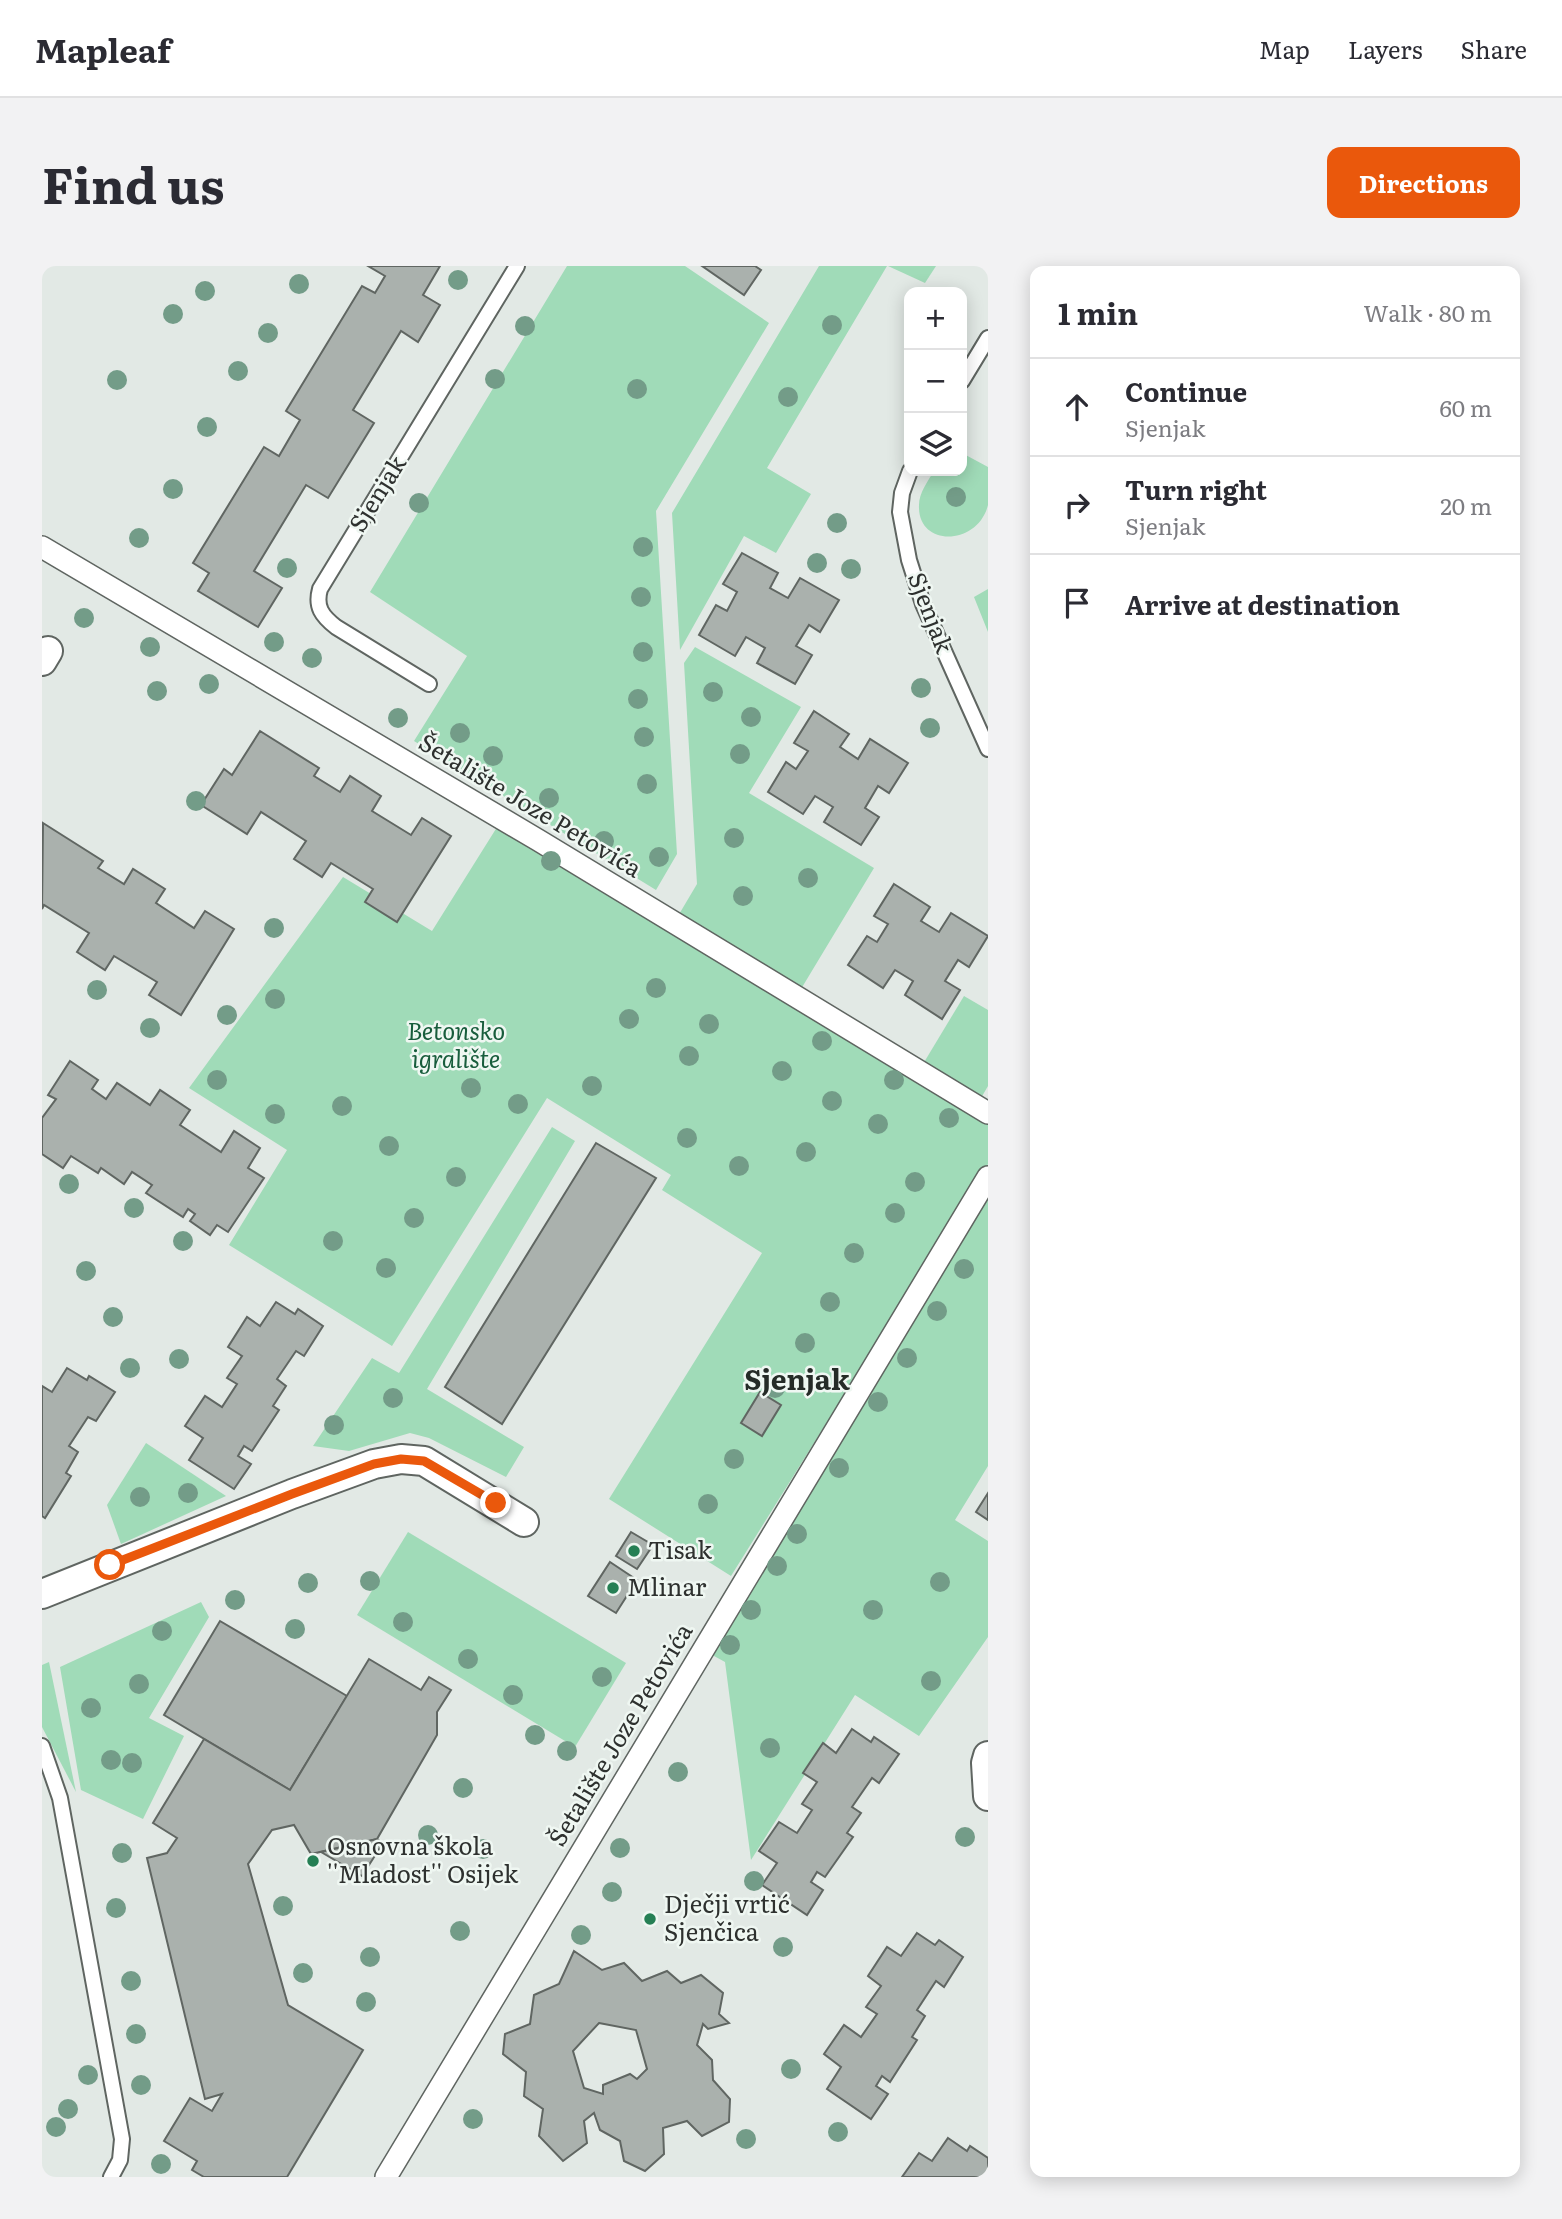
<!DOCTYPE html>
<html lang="en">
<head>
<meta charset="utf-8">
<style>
  body { margin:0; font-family:Literata,serif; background:#f2f2f3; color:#2b2b33 }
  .controls { position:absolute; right:21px; top:21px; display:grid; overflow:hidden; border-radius:14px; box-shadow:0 4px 18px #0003 }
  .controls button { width:63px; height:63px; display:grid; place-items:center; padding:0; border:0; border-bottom:2px solid #e1e1e2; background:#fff; color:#2b2b33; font:35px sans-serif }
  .stop { position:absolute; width:21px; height:21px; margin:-16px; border:5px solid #ea580c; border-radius:50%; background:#fff }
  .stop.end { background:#ea580c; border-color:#fff; box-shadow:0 2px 7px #0008 }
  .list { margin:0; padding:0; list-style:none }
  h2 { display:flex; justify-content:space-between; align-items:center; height:91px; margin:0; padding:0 28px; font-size:30px }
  h2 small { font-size:23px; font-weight:400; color:#7c7c81 }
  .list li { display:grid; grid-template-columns:46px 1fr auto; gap:21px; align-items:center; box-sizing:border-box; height:98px; padding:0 28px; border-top:2px solid #e1e1e2 }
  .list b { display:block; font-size:26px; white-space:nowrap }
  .list p { margin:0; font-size:23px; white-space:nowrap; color:#7c7c81 }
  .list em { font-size:23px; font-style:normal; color:#7c7c81 }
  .icon { flex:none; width:38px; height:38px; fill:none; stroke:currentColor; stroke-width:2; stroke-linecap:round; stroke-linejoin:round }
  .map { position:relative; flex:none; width:946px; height:1911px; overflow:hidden; border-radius:14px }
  header { display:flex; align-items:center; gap:42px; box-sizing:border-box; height:98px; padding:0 35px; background:#fff; border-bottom:2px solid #e1e1e2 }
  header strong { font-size:33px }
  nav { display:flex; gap:38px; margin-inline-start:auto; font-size:24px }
  .intro { display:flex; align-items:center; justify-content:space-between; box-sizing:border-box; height:168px; padding:0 42px }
  h1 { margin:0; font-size:49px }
  .button { padding:18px 32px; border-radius:14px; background:#ea580c; color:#fff; font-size:24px; font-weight:700 }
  main { display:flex; gap:42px; padding:0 42px }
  aside { flex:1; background:#fff; border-radius:14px; box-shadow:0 4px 18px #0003 }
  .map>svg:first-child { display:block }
</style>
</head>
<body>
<header>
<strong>Mapleaf</strong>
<nav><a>Map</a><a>Layers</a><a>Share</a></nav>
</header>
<div class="intro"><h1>Find us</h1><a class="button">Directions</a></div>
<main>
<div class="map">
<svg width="946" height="1911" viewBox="0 0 946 1911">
  <rect width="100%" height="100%" fill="#e2e9e5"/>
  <g fill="#a0dbb8">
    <path d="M 525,0 L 643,0 L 727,57 L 614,245 L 635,588 L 614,624 L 372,475 L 425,390 L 328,326 Z"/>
    <path d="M 777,0 L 845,0 L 725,202 L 769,228 L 734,287 L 702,270 L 638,384 L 630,247 Z"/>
    <path d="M 846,0 L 894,0 L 883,17 Z"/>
    <path d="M 920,187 L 946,201 C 946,213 946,228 946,239 C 936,280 875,282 877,239 C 877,227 886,215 892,205 L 920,205 Z"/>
    <path d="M 946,323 L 946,366 L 932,331 Z"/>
    <path d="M 653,381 L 759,441 L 707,527 L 832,602 L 759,723 L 636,650 L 655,618 L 642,397 Z"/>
    <path d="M 462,550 L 946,852 L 946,898 L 689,1310 L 567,1233 L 720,987 L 620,924 L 629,909 L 505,832 L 350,1080 L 187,979 L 245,884 L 147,822 L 301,611 L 390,665 Z"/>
    <path d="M 922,730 L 946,744 L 946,820 L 939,832 L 881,798 Z"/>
    <path d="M 510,861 L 533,875 L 385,1123 L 482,1181 L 464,1211 L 387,1172 L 368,1167 L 307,1185 L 271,1180 L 330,1092 L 357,1107 Z"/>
    <path d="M 946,927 L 946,1200 L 913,1254 L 946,1275 L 946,1371 L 877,1470 L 813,1429 L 709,1594 L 683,1396 L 663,1385 Z"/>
    <path d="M 104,1177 L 184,1230 L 79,1278 L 65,1239 Z"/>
    <path d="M 366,1266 L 584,1397 L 533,1481 L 315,1349 Z"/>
    <path d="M 159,1336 L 167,1351 L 107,1452 L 142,1470 L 101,1553 L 39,1524 L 18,1401 Z"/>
    <path d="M 7,1396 L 34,1526 L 0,1461 L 0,1399 Z"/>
  </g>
  <g fill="#aab1ad" stroke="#606662" stroke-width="2" fill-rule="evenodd">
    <path d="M 326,0 L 398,0 L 381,29 L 398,39 L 376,76 L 359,65 L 311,144 L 332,157 L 286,232 L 264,219 L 212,305 L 240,322 L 216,361 L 156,325 L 167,307 L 151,297 L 222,181 L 237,190 L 258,154 L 244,145 L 320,20 L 333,27 L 343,10 Z"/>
    <path d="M 660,0 L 713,0 L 719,4 L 702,29 Z"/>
    <path d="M 700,287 L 736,307 L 728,322 L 746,332 L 758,312 L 797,334 L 778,366 L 767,359 L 754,380 L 770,389 L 753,418 L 715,397 L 723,382 L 704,371 L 693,390 L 657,369 L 674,339 L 685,345 L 695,326 L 681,318 Z"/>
    <path d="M 772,445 L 807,468 L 798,481 L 816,493 L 828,473 L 866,497 L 847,527 L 836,520 L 823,542 L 837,551 L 819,579 L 782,556 L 791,541 L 773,530 L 761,548 L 726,526 L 744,496 L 754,503 L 766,485 L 752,477 Z"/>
    <path d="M 218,465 L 277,502 L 272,510 L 298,526 L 308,510 L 339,530 L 330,545 L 369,569 L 380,552 L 409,570 L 355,656 L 323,636 L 331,623 L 289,597 L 280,611 L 252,593 L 264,575 L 219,546 L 205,568 L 159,539 L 182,503 L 190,509 Z"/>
    <path d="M 1,557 L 61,595 L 56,602 L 82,618 L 91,603 L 123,623 L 114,637 L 152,662 L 163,645 L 192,663 L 139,749 L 107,729 L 115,716 L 72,690 L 63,704 L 35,686 L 47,667 L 2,639 L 0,643 Z"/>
    <path d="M 852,618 L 888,641 L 879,655 L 897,666 L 909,647 L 946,670 L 927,701 L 916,694 L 903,715 L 918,724 L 900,753 L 863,729 L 871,715 L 853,704 L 841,722 L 806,699 L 825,670 L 835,676 L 846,658 L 832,650 Z"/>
    <path d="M 28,795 L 56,814 L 50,823 L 64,833 L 75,817 L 108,839 L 118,824 L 148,844 L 138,859 L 179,886 L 192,865 L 218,882 L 206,902 L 222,912 L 186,966 L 175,959 L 168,969 L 148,955 L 153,948 L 146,943 L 141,951 L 104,927 L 110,919 L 90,906 L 82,918 L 59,902 L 56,907 L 29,890 L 21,902 L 0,888 L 0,852 L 14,833 L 6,829 Z"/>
    <path d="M 554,877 L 614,912 L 460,1158 L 403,1121 Z"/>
    <path d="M 234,1036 L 253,1048 L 256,1043 L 281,1060 L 262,1090 L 254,1085 L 235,1113 L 244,1120 L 231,1140 L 237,1144 L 210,1185 L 202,1180 L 196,1190 L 209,1198 L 192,1223 L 147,1194 L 161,1172 L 143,1160 L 163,1130 L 180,1141 L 195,1118 L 185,1112 L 200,1090 L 186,1081 L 205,1051 L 218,1060 Z"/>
    <path d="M 25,1102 L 45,1114 L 47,1110 L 73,1126 L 54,1155 L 46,1151 L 27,1180 L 36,1186 L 24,1207 L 29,1210 L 3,1252 L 0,1250 L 0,1120 L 10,1126 Z"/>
    <path d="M 718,1126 L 739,1139 L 720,1170 L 699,1157 Z"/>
    <path d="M 946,1227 L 946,1254 L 934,1246 Z"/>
    <path d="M 589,1266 L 611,1279 L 595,1303 L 574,1290 Z"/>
    <path d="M 568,1296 L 595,1314 L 574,1347 L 546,1330 Z"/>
    <path d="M 178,1355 L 305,1430 L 248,1524 L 122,1449 Z"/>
    <path d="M 327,1393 L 379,1424 L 387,1411 L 409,1424 L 395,1446 L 395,1469 L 335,1573 L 269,1588 L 252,1559 L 230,1564 L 206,1598 L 246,1739 L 321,1784 L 245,1911 L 162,1911 L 150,1904 L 155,1895 L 122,1875 L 148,1832 L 170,1845 L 180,1828 L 163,1833 L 105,1592 L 125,1587 L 135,1572 L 111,1557 L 162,1473 L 248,1524 Z"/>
    <path d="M 810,1463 L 829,1476 L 832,1471 L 857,1488 L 837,1517 L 830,1512 L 810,1541 L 819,1547 L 805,1567 L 811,1571 L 783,1611 L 775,1606 L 769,1616 L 781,1624 L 765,1649 L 720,1619 L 735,1597 L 717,1585 L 737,1556 L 755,1567 L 770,1544 L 760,1538 L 775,1516 L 761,1507 L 781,1477 L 794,1487 Z"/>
    <path d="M 335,1573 L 341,1577 L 320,1610 L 279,1586 Z"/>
    <path d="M 875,1667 L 893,1679 L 897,1674 L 921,1691 L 902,1721 L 894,1715 L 875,1744 L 883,1750 L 870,1771 L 875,1774 L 848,1816 L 840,1810 L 834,1820 L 846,1828 L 829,1853 L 785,1823 L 799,1801 L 782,1788 L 802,1759 L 819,1771 L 835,1748 L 824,1741 L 839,1720 L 826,1710 L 845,1681 L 859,1690 Z"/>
    <path d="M 532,1685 L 560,1704 L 582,1697 L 600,1715 L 625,1705 L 639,1717 L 659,1709 L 681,1727 L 677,1748 L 687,1757 L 666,1763 L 661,1758 L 655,1779 L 670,1794 L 671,1814 L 688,1833 L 687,1856 L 660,1870 L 645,1855 L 621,1862 L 622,1888 L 603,1905 L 582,1895 L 578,1875 L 558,1864 L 552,1847 L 542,1855 L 545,1877 L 521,1895 L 497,1870 L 501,1843 L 482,1830 L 484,1806 L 461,1788 L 463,1768 L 488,1758 L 492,1729 L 517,1718 ZM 557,1757 L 594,1764 L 605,1803 L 595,1813 L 588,1808 L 561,1819 L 561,1828 L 542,1822 L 531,1785 Z"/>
    <path d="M 906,1872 L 925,1885 L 928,1880 L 946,1892 L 946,1907 L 943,1911 L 860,1911 L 877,1887 L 890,1895 Z"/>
  </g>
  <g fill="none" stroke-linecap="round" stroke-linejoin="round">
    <defs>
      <g id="service">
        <path d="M 920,115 L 946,72"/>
        <path d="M 868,205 L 860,227 L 858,246 L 867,294 L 881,338 L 946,483"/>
        <path d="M 387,418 L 294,361 C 280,350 273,341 278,323 L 475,0"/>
        <path d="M 0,1480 L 18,1532 L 80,1873 L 78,1894 L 69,1911"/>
      </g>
      <g id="pedestrian">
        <path d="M 0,281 L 496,574 L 946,847"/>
        <path d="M 344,1911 L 946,911"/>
      </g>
      <g id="minor">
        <path d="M 0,395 L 6,385"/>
        <path d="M 0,1328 L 250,1228 L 332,1198 L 359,1193 L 382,1195 L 482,1256"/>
        <path d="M 946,1490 L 944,1497 L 946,1530"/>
      </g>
    </defs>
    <use href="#service" stroke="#5f6561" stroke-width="18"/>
    <use href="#pedestrian" stroke="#5f6561" stroke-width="24"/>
    <use href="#minor" stroke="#5f6561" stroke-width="32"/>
    <use href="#service" stroke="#fff" stroke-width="14"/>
    <use href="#pedestrian" stroke="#fff" stroke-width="21"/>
    <use href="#minor" stroke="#fff" stroke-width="28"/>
  </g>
  <g fill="#739c88">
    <circle cx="416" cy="14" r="10"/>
    <circle cx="257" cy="18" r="10"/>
    <circle cx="163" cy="25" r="10"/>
    <circle cx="131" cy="48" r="10"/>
    <circle cx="790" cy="59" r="10"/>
    <circle cx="483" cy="60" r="10"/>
    <circle cx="226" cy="67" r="10"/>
    <circle cx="196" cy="105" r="10"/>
    <circle cx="453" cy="113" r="10"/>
    <circle cx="75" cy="114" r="10"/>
    <circle cx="595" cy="123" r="10"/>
    <circle cx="746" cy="131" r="10"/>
    <circle cx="165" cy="161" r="10"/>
    <circle cx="131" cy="223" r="10"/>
    <circle cx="914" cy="231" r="10"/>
    <circle cx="377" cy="237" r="10"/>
    <circle cx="795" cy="257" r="10"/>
    <circle cx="97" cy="272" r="10"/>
    <circle cx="601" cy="281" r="10"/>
    <circle cx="775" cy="297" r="10"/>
    <circle cx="245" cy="302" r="10"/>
    <circle cx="809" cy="303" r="10"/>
    <circle cx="599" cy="331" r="10"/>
    <circle cx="42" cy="352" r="10"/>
    <circle cx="232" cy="376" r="10"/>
    <circle cx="108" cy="381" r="10"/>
    <circle cx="601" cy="386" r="10"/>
    <circle cx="270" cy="392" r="10"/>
    <circle cx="167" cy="418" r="10"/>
    <circle cx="879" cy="422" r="10"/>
    <circle cx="115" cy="425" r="10"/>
    <circle cx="671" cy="426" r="10"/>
    <circle cx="596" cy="433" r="10"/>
    <circle cx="709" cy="451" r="10"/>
    <circle cx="356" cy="452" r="10"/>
    <circle cx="888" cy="462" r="10"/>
    <circle cx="418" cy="467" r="10"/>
    <circle cx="602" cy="471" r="10"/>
    <circle cx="698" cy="488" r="10"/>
    <circle cx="451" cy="490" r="10"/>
    <circle cx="605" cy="518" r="10"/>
    <circle cx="507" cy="532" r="10"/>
    <circle cx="154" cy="535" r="10"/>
    <circle cx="692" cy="572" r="10"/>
    <circle cx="562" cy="575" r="10"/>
    <circle cx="617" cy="591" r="10"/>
    <circle cx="509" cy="595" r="10"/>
    <circle cx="766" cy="612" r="10"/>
    <circle cx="701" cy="630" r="10"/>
    <circle cx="232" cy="662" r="10"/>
    <circle cx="614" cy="722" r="10"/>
    <circle cx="55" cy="724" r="10"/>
    <circle cx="233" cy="733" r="10"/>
    <circle cx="185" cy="749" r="10"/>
    <circle cx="587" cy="753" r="10"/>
    <circle cx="667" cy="758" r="10"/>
    <circle cx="108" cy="762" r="10"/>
    <circle cx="780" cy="775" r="10"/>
    <circle cx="647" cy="790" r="10"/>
    <circle cx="740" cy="805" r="10"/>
    <circle cx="175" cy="814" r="10"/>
    <circle cx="852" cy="814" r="10"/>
    <circle cx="550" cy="820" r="10"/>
    <circle cx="429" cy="822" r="10"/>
    <circle cx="790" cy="835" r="10"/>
    <circle cx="476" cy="838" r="10"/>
    <circle cx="300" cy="840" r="10"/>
    <circle cx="233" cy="848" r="10"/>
    <circle cx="907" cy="852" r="10"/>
    <circle cx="836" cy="858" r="10"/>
    <circle cx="645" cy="872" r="10"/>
    <circle cx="347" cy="880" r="10"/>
    <circle cx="764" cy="886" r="10"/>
    <circle cx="697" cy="900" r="10"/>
    <circle cx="414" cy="911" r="10"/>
    <circle cx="873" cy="916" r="10"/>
    <circle cx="27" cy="918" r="10"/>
    <circle cx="92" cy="942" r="10"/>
    <circle cx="853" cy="947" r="10"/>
    <circle cx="372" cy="952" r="10"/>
    <circle cx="141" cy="975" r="10"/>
    <circle cx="291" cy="975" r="10"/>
    <circle cx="812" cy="987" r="10"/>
    <circle cx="344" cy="1002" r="10"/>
    <circle cx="922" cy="1003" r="10"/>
    <circle cx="44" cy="1005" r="10"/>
    <circle cx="788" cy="1036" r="10"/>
    <circle cx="895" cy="1045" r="10"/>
    <circle cx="71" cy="1051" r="10"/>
    <circle cx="763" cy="1077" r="10"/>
    <circle cx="865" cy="1092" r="10"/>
    <circle cx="137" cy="1093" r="10"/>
    <circle cx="88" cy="1102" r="10"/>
    <circle cx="733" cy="1122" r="10"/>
    <circle cx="351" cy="1132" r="10"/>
    <circle cx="836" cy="1136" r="10"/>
    <circle cx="292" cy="1159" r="10"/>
    <circle cx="692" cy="1193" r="10"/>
    <circle cx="797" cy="1202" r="10"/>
    <circle cx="146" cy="1227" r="10"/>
    <circle cx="98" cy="1231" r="10"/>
    <circle cx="666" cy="1238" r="10"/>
    <circle cx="755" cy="1268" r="10"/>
    <circle cx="735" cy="1300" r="10"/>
    <circle cx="328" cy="1315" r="10"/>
    <circle cx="898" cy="1316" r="10"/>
    <circle cx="266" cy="1317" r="10"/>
    <circle cx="193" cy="1334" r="10"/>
    <circle cx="709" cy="1344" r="10"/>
    <circle cx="831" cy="1344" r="10"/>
    <circle cx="361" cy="1356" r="10"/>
    <circle cx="253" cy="1363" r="10"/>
    <circle cx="120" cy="1365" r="10"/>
    <circle cx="688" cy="1379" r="10"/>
    <circle cx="426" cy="1393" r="10"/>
    <circle cx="560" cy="1411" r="10"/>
    <circle cx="889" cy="1415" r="10"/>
    <circle cx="97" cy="1418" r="10"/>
    <circle cx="471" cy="1429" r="10"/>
    <circle cx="49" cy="1442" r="10"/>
    <circle cx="493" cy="1469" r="10"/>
    <circle cx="728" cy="1482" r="10"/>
    <circle cx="525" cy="1485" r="10"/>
    <circle cx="69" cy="1494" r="10"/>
    <circle cx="90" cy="1497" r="10"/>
    <circle cx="636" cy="1506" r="10"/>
    <circle cx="421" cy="1522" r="10"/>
    <circle cx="386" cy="1569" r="10"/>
    <circle cx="923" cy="1571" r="10"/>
    <circle cx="578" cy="1582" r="10"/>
    <circle cx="441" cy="1583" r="10"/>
    <circle cx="80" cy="1587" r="10"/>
    <circle cx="712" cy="1615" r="10"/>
    <circle cx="570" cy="1626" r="10"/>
    <circle cx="241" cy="1640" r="10"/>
    <circle cx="74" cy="1642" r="10"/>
    <circle cx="418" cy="1665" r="10"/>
    <circle cx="539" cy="1669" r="10"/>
    <circle cx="741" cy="1681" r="10"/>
    <circle cx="328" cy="1691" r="10"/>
    <circle cx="261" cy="1707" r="10"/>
    <circle cx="89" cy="1715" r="10"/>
    <circle cx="324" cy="1736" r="10"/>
    <circle cx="94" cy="1768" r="10"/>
    <circle cx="749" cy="1803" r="10"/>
    <circle cx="46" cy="1809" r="10"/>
    <circle cx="99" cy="1819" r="10"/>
    <circle cx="26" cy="1843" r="10"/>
    <circle cx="431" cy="1853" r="10"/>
    <circle cx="14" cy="1861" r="10"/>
    <circle cx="796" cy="1866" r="10"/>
    <circle cx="704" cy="1873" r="10"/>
    <circle cx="119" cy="1898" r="10"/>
  </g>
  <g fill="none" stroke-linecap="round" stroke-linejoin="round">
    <path stroke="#ea580c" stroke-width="9" d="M 68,1299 L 250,1228 L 332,1198 L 359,1193 L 382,1195 L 454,1237"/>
  </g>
  <g fill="#257f54" stroke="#eff7f2" stroke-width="2.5">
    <circle cx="592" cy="1285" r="7"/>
    <circle cx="571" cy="1322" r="7"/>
    <circle cx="271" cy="1595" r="7"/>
    <circle cx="608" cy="1653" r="7"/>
  </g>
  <g text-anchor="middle" stroke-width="5" stroke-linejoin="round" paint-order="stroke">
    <g font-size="24" fill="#2e312f" stroke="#eff7f2">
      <text transform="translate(336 228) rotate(-58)" y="8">Sjenjak</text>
      <text transform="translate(888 347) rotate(69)" y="8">Sjenjak</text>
      <text transform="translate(488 540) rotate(31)" y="8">Šetalište Joze Petovića</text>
      <text transform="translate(579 1469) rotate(-59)" y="8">Šetalište Joze Petovića</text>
    </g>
    <g font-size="24" font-style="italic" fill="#185d3c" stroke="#eff7f2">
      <text x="414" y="774">Betonsko<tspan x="414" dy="28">igralište</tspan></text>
    </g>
    <g font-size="24" fill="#2e312f" stroke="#eff7f2" text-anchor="start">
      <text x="606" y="1293">Tisak</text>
      <text x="585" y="1330">Mlinar</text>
      <text x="285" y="1589">Osnovna škola<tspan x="285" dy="28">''Mladost'' Osijek</tspan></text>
      <text x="622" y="1647">Dječji vrtić<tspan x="622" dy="28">Sjenčica</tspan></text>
    </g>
    <g font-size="28" font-weight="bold" fill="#252b27" stroke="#eff7f2">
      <text x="755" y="1124">Sjenjak</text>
    </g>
  </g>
</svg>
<div class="controls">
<button>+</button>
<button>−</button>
<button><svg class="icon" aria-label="layers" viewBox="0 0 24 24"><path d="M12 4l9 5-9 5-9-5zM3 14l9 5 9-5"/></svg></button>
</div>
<div class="stop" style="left:68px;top:1299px"></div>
<div class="stop end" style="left:454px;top:1237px"></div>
</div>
<aside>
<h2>1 min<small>Walk · 80 m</small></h2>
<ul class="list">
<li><svg class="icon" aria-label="ahead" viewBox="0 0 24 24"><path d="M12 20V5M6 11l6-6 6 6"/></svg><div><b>Continue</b><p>Sjenjak</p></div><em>60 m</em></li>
<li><svg class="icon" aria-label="right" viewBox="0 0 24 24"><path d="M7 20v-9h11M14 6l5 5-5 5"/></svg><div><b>Turn right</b><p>Sjenjak</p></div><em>20 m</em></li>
<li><svg class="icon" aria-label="arrive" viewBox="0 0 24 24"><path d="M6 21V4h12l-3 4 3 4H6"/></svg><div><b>Arrive at destination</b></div></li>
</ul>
</aside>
</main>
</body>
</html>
